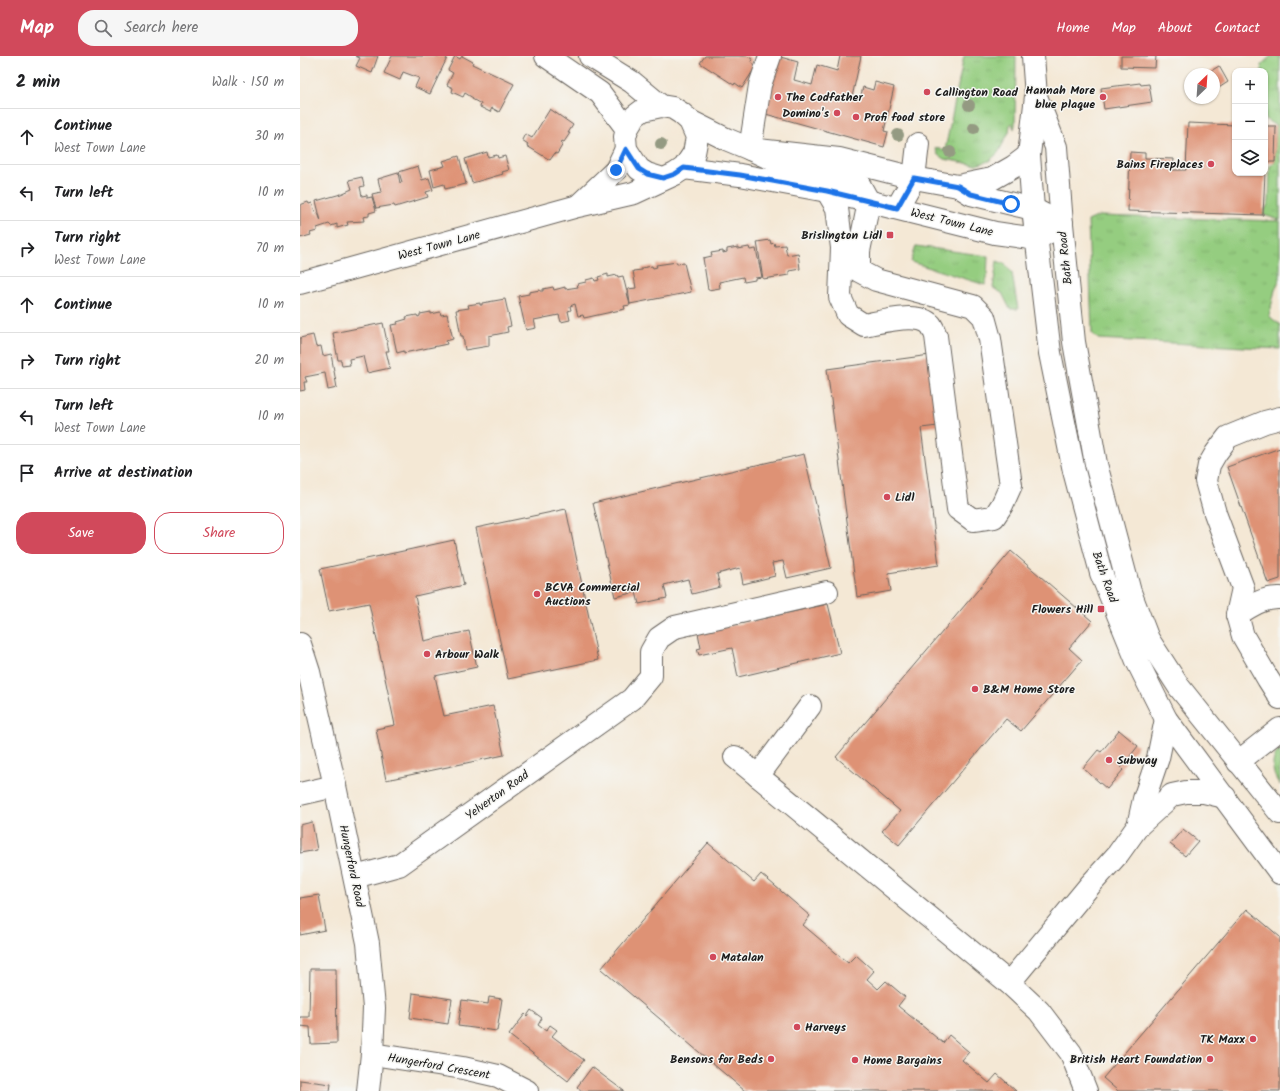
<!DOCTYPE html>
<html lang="en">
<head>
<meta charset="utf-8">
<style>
  body { margin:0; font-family:Kalam,sans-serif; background:#f6f6f6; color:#202124 }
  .controls { position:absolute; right:12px; top:12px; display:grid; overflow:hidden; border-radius:8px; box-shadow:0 1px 3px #0004 }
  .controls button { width:36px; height:36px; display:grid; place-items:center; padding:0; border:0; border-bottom:1px solid #e0e0e0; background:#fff; color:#202124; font:20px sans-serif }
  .compass { position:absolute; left:884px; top:12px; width:36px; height:36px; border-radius:50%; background:#fff; box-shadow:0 1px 3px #0004; rotate:25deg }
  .stop { position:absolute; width:12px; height:12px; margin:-9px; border:3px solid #1a73e8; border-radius:50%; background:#fff }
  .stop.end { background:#1a73e8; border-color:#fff; box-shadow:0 1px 4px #0008 }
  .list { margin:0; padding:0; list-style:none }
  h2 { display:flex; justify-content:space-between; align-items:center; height:52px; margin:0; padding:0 16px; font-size:17px }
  h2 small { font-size:13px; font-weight:400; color:#757577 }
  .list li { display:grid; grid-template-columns:26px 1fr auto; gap:12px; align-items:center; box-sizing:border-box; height:56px; padding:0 16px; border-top:1px solid #e0e0e0 }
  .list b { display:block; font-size:15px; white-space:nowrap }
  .list p { margin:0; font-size:13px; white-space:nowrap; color:#757577 }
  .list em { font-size:13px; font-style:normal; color:#757577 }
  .actions { display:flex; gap:8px; padding:12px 16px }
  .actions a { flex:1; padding:9px 0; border:1px solid #d1495b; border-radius:16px; text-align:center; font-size:14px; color:#d1495b }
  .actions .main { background:#d1495b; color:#fff }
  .icon { flex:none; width:22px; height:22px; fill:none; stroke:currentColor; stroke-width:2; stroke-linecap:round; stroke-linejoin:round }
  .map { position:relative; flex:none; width:980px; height:1035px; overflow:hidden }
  header { display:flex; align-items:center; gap:24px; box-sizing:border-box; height:56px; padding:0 20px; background:#d1495b; color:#fff }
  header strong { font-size:19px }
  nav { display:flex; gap:22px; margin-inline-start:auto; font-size:14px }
  .search { width:280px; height:36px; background:#f6f6f6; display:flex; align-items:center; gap:10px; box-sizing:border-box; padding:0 14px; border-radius:16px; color:#757577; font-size:15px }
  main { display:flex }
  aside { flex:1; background:#fff }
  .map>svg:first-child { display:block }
</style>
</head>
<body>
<header>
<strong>Map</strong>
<div class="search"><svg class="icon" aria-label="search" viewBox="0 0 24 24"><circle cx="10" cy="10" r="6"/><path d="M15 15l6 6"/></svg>Search here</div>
<nav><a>Home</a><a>Map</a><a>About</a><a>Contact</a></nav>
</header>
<main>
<aside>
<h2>2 min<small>Walk · 150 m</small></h2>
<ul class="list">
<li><svg class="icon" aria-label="ahead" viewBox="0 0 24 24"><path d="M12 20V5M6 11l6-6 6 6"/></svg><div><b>Continue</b><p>West Town Lane</p></div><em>30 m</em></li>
<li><svg class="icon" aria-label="left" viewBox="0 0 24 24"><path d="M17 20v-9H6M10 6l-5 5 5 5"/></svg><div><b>Turn left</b></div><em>10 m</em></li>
<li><svg class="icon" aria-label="right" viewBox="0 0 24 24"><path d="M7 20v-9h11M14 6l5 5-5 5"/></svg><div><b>Turn right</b><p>West Town Lane</p></div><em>70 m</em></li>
<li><svg class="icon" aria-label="ahead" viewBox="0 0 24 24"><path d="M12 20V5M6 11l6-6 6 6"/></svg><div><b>Continue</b></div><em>10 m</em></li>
<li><svg class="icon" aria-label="right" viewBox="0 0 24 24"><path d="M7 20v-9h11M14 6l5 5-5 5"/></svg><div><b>Turn right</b></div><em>20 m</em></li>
<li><svg class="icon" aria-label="left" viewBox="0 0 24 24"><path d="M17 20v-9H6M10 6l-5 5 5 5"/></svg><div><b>Turn left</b><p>West Town Lane</p></div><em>10 m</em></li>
<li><svg class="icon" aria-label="arrive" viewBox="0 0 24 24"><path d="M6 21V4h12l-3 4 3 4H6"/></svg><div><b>Arrive at destination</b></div></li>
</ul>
<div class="actions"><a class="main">Save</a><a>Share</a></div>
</aside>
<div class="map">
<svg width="980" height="1035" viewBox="0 0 980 1035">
  <defs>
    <pattern id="grass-tufts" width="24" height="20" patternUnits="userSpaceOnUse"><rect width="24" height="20" fill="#95cd80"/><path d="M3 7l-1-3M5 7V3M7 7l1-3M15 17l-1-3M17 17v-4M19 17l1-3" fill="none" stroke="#80af6e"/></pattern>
  </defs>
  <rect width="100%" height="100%" fill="#f6f6f2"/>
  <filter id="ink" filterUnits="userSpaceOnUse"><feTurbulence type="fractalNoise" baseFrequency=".025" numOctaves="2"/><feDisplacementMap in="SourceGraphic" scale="8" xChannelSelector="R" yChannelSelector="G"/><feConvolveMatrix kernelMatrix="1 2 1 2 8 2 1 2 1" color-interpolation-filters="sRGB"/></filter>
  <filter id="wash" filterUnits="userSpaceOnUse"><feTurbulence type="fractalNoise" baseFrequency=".012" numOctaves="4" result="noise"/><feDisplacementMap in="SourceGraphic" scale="16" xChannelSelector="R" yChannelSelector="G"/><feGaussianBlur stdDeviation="0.9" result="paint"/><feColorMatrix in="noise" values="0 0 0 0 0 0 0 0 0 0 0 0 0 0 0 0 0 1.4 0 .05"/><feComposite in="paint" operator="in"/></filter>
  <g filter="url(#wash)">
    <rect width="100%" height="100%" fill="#f4e8d5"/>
    <g fill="url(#grass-tufts)" stroke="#58744e">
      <path d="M 664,0 L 716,0 L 716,3 L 715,69 L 714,73 L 712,67 L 710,69 L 709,76 L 698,97 L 689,105 L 676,109 L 644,103 L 638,99 L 635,92 L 645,94 Z"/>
      <path d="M 971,0 L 980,0 L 980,164 L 963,159 L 969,145 L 970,110 L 975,106 L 976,70 L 965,63 L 965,15 L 962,15 L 961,9 Z"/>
      <path d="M 799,160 L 980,165 L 980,222 L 975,234 L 969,260 L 980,269 L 980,293 L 798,283 L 792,277 L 788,165 Z"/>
      <path d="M 616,190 L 688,200 L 687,223 L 685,229 L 611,206 Z"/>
      <path d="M 697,205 L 705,208 L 712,217 L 718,253 L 710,253 L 702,237 L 693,232 Z"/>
      <path d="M 980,692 L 980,729 C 971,717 970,704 980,692 Z"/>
    </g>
    <g id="blocks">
      <g fill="#de9275">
        <path d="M 55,0 L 78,0 L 72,17 L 56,10 L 60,2 Z"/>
        <path d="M 92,0 L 144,0 L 147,2 L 130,38 L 115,31 L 119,22 L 103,16 L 100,24 L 84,17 Z"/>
        <path d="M 155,0 L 160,3 L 162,0 L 173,6 L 172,8 L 214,28 L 199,56 L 192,52 L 190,56 L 180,51 L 181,48 L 172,43 L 173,42 L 165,37 L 163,41 L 152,36 L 153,32 L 147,29 L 153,17 L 148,14 Z"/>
        <path d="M 405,0 L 447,0 L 452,3 L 451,6 L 456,10 L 442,32 L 435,27 L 434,29 L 400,7 Z"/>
        <path d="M 477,0 L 498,6 L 494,24 L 512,29 L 517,9 L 537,15 L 540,0 L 561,0 L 552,41 L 560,43 L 563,31 L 573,34 L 575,26 L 594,31 L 584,75 L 588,76 L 584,91 L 462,57 Z"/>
        <path d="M 821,0 L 856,0 L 855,12 L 821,11 Z"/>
        <path d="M 919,10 L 928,26 L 914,35 L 914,18 L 906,18 Z"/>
        <path d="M 840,27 L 841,29 L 849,28 L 852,46 L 804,53 L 801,32 Z"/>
        <path d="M 250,53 L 273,69 L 268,77 L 270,77 L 264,86 L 262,85 L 261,87 L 263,88 L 257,98 L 255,97 L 250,104 L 227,90 L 228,88 L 222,84 L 225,78 L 232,82 Z"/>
        <path d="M 888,67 L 935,69 L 935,117 L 965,117 L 963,159 L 828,155 L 830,96 L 845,97 L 845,102 L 874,103 L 873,114 L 886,114 Z"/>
        <path d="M 965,70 L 976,70 L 975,106 L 965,106 Z"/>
        <path d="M 187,96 L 188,101 L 197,99 L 198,102 L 205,100 L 209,114 L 202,116 L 203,118 L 172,127 L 165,103 Z"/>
        <path d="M 159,100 L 166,128 L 145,133 L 144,128 L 134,131 L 130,114 L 145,110 L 143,105 Z"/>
        <path d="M 118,110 L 122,124 L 129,122 L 133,134 L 126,136 L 128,141 L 95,151 L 94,149 L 76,152 L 72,138 L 81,136 L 78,123 L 98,117 L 100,127 L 102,126 L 99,116 Z"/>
        <path d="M 62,121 L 64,130 L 60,131 L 62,140 L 67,139 L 67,142 L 72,141 L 76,155 L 69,157 L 69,160 L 63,161 L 64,165 L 47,166 L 48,169 L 37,172 L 37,168 L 31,170 L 29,168 L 17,172 L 17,175 L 10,177 L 11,179 L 0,182 L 0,149 L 8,146 L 9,148 L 12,147 L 16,158 L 18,157 L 21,165 L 16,145 L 41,138 L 52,133 L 49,124 Z"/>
        <path d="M 470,184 L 471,188 L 474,187 L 475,190 L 485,189 L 487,199 L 498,197 L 500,213 L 489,215 L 489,219 L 463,223 L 457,186 Z"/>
        <path d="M 438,191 L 438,193 L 449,191 L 450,194 L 456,193 L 462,221 L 455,222 L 455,224 L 444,226 L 443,221 L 419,226 L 420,232 L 408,234 L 403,202 L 412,200 L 411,197 L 423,195 L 423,197 L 427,196 L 427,193 Z"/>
        <path d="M 377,206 L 377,208 L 384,207 L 391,236 L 330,248 L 328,233 L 336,232 L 333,215 L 342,214 L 342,212 L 352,210 L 353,212 L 357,211 L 356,209 Z"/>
        <path d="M 308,218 L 308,221 L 317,219 L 318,221 L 323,220 L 330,249 L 324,250 L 325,253 L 284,262 L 283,259 L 278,260 L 275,248 L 270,250 L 271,254 L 268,255 L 270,264 L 261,266 L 259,259 L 234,264 L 236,272 L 226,274 L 218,240 L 229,238 L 229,236 L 240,234 L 240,235 L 243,235 L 243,233 L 253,231 L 254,234 L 265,231 L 265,233 L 278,231 L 277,228 L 286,226 L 286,224 L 294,222 L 295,225 L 299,224 L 298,221 Z"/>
        <path d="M 205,243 L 211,270 L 207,271 L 208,276 L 189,280 L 189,290 L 165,294 L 163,280 L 161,280 L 156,254 L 169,252 L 168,249 L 180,247 L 180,249 L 182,249 L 182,247 Z"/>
        <path d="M 131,256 L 131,258 L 140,256 L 141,259 L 147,258 L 153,283 L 146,285 L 147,288 L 104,297 L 104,295 L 97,297 L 91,269 L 98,268 L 97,266 L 107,263 L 106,261 L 117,259 L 118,261 L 120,260 L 120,258 Z"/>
        <path d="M 83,267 L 89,295 L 86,295 L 90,312 L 67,317 L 63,300 L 49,303 L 50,309 L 42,310 L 41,304 L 38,304 L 33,277 Z"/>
        <path d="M 13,279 L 16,291 L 21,290 L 23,300 L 31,298 L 37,332 L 28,334 L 25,317 L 5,321 L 7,326 L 4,326 L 5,334 L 0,335 L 0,282 Z"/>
        <path d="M 630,299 L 638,370 L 621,372 L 639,509 L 588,517 L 591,535 L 557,541 L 527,313 Z"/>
        <path d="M 980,392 L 980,523 L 968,527 L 927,411 Z"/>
        <path d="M 504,398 L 531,512 L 487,522 L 483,505 L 472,507 L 475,520 L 443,528 L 440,512 L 417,518 L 420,531 L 392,538 L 388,523 L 364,529 L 367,542 L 339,548 L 336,536 L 315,541 L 293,447 Z"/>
        <path d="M 266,453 L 298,604 L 208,623 L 176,472 Z"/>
        <path d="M 154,484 L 164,529 L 115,540 L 124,585 L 169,575 L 177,611 L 135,620 L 144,660 L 193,650 L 204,699 L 86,724 L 76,673 L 95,669 L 69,547 L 29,555 L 20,513 Z"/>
        <path d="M 711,495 L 792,565 L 769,592 L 782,604 L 721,675 L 706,663 L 599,789 L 582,775 L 600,755 L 536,701 Z"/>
        <path d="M 528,548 L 540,597 L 438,621 L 432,592 L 399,599 L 397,593 L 401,592 L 398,577 Z"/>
        <path d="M 819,674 L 838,690 L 821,712 L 823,714 L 807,733 L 783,712 L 798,694 L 801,696 Z"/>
        <path d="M 12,766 L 17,794 L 0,797 L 0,769 Z"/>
        <path d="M 883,773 L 898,785 L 885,800 L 870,788 Z"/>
        <path d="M 408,787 L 454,826 L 461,818 L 510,860 L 503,869 L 548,907 L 556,899 L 574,915 L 567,923 L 578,933 L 586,925 L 605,941 L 598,950 L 643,987 L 649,979 L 669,996 L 662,1004 L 689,1027 L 697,1018 L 716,1035 L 445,1035 L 301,913 Z"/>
        <path d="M 19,839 L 25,874 L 0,879 L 0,842 Z"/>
        <path d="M 947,853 L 980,881 L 980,1035 L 818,1035 L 803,1022 Z"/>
        <path d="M 10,913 L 36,913 L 37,987 L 11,988 L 10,971 L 0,970 L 0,961 L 9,961 Z"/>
        <path d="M 113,937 L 152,943 L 148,968 L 110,962 Z"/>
        <path d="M 189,941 L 202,943 L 197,975 L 158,970 L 162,944 L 188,948 Z"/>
        <path d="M 231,954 L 242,962 L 238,969 L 246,975 L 250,969 L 257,974 L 252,980 L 284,1004 L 268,1025 L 209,979 L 225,958 L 227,960 Z"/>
        <path d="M 292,1011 L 305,1021 L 324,1035 L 282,1035 L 277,1031 Z"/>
        <path d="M 0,1024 L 31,1028 L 30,1035 L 0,1035 Z"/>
      </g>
    </g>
  </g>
  <g filter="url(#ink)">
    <use href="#blocks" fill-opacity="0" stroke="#68635d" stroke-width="1"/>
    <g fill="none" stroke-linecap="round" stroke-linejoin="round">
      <defs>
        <g id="minor">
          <path d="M 470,0 L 460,29 L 450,93 L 491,112 L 559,128 L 569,146 L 559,195 L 559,215 L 576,224 L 673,250 L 684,261 L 690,283 L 711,429 L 702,449 L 694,461 L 673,464 L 658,453 L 636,280 C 635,277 633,272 631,269 C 618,255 581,266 564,269 L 548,259 L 540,241 L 542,192 L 537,152 L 527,135"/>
          <path d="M 597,152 L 614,122 L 618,88"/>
          <path d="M 980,542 C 964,541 950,550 937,559 L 943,580 L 968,623 L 980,642"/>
          <path d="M 937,559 L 943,532 L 915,457 L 906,425 L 909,409 L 916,397 L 928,381 L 965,366 L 980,362"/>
          <path d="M 0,588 L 9,616 L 35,730 L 68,887 L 74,952 L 72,998 L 68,1035"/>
          <path d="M 435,701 L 709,927 L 791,828 L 818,798 L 838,770 L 872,739 L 886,736 L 904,736 L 925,741"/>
          <path d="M 938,706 L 980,673"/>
          <path d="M 458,720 L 510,650"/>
          <path d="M 0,738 L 35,730"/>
          <path d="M 838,770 L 844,743 L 858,702 L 866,663"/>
          <path d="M 55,821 L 99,809 L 332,643 L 351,620 L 351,596 L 359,582 L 375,571 L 527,536"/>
          <path d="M 709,927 L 739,955 L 771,997 L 786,1035"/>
          <path d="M 72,998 L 163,1012 L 198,1020 L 227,1035"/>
        </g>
        <g id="major">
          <path d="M 246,0 L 300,37 L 327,73"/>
          <path d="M 290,0 L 332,26 L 361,50"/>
          <path d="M 390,65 L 426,83 L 450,93 L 539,103 L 614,122 L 658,130 L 671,138 L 733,153 L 762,168"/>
          <path d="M 384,112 L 440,119 L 527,135 L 695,177 L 737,183 L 762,168"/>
          <path d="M 658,130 L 692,123 L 713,111 L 729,99"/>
          <path d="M 279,149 L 316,114 L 326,93"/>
          <path d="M 0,227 L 278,150 L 334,137 L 375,118 L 384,112 L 394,97 L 397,81 L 390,65 L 381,57 L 373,52 L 361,50 L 343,54 L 335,60 L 327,73 L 325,81 L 326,93 L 339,113 L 347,118 L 363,123"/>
        </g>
        <g id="highway">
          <path d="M 733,0 L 736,40 L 729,99 L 733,153 L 750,297 L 774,415 L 801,517 L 837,605 L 866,663 L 980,817"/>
          <path d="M 737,43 L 756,91 L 762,168 L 774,286 L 796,408 L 830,536 L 848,583 L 879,631 L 980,757"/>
        </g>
      </defs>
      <use href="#minor" stroke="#68635d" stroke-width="24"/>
      <use href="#major" stroke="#68635d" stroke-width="24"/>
      <use href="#highway" stroke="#68635d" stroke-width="24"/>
      <use href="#minor" stroke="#fff" stroke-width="22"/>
      <use href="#major" stroke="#fff" stroke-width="22"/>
      <use href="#highway" stroke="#fff" stroke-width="22"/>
    </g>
    <g fill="#949a82">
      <circle cx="669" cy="49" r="6"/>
      <circle cx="674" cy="72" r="6"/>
      <circle cx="598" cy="79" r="6"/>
      <circle cx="361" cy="88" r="6"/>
      <circle cx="650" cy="96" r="6"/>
    </g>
  </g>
  <g fill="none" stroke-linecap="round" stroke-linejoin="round" filter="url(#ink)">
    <path stroke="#1a73e8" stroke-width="5" d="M 316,114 L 326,93 L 339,113 L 347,118 L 363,122 L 375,118 L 384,112 L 440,119 L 527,135 L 597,152 L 614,122 L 658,130 L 671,138 L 711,148"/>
  </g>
  <g fill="#d1495b" stroke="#f6f6f2" stroke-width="1.5">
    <circle cx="627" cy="36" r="4"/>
    <circle cx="478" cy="41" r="4"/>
    <circle cx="803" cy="41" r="4"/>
    <circle cx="537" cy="57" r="4"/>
    <circle cx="556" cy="61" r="4"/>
    <circle cx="911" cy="108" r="4"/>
    <rect x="586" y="175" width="8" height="8" rx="2"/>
    <circle cx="587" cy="441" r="4"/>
    <circle cx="237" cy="538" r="4"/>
    <rect x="797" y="549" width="8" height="8" rx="2"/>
    <circle cx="127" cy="598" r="4"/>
    <circle cx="675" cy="633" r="4"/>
    <circle cx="809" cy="704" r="4"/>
    <circle cx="413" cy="901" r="4"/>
    <circle cx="497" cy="971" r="4"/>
    <circle cx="953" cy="983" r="4"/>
    <circle cx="471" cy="1003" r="4"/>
    <circle cx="910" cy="1003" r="4"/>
    <circle cx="555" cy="1004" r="4"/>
  </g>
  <g text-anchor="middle" stroke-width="3" stroke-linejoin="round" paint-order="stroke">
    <g font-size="12" font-weight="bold" fill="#1c1c1c" stroke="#f6f6f2" text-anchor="start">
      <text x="795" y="38" text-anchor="end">Hannah More<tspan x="795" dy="14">blue plaque</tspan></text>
      <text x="635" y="40">Callington Road</text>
      <text x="486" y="45">The Codfather</text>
      <text x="529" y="61" text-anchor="end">Domino's</text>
      <text x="564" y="65">Profi food store</text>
      <text x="903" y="112" text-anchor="end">Bains Fireplaces</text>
      <text x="582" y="183" text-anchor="end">Brislington Lidl</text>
      <text x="595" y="445">Lidl</text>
      <text x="245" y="535">BCVA Commercial<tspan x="245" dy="14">Auctions</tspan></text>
      <text x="793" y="557" text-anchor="end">Flowers Hill</text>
      <text x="135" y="602">Arbour Walk</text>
      <text x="683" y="637">B&amp;M Home Store</text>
      <text x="817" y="708">Subway</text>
      <text x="421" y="905">Matalan</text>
      <text x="505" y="975">Harveys</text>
      <text x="945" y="987" text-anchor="end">TK Maxx</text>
      <text x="463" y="1007" text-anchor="end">Bensons for Beds</text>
      <text x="902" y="1007" text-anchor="end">British Heart Foundation</text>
      <text x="563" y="1008">Home Bargains</text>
    </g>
    <g font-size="12" fill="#1c1c1c" stroke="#f6f6f2">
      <text transform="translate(652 166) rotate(14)" y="4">West Town Lane</text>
      <text transform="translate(139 189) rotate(-15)" y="4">West Town Lane</text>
      <text transform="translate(765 202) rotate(-96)" y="4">Bath Road</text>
      <text transform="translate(805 521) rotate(70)" y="4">Bath Road</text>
      <text transform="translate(197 739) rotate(-36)" y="4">Yelverton Road</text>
      <text transform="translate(52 810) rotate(78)" y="4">Hungerford Road</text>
      <text transform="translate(139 1010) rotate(10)" y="4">Hungerford Crescent</text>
    </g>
  </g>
</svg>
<div class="controls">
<button>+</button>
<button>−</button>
<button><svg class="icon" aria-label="layers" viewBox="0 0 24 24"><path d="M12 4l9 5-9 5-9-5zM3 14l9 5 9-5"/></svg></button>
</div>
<svg class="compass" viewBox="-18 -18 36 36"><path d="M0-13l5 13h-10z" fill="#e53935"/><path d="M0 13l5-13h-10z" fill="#757577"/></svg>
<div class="stop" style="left:711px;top:148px"></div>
<div class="stop end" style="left:316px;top:114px"></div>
</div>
</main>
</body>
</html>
